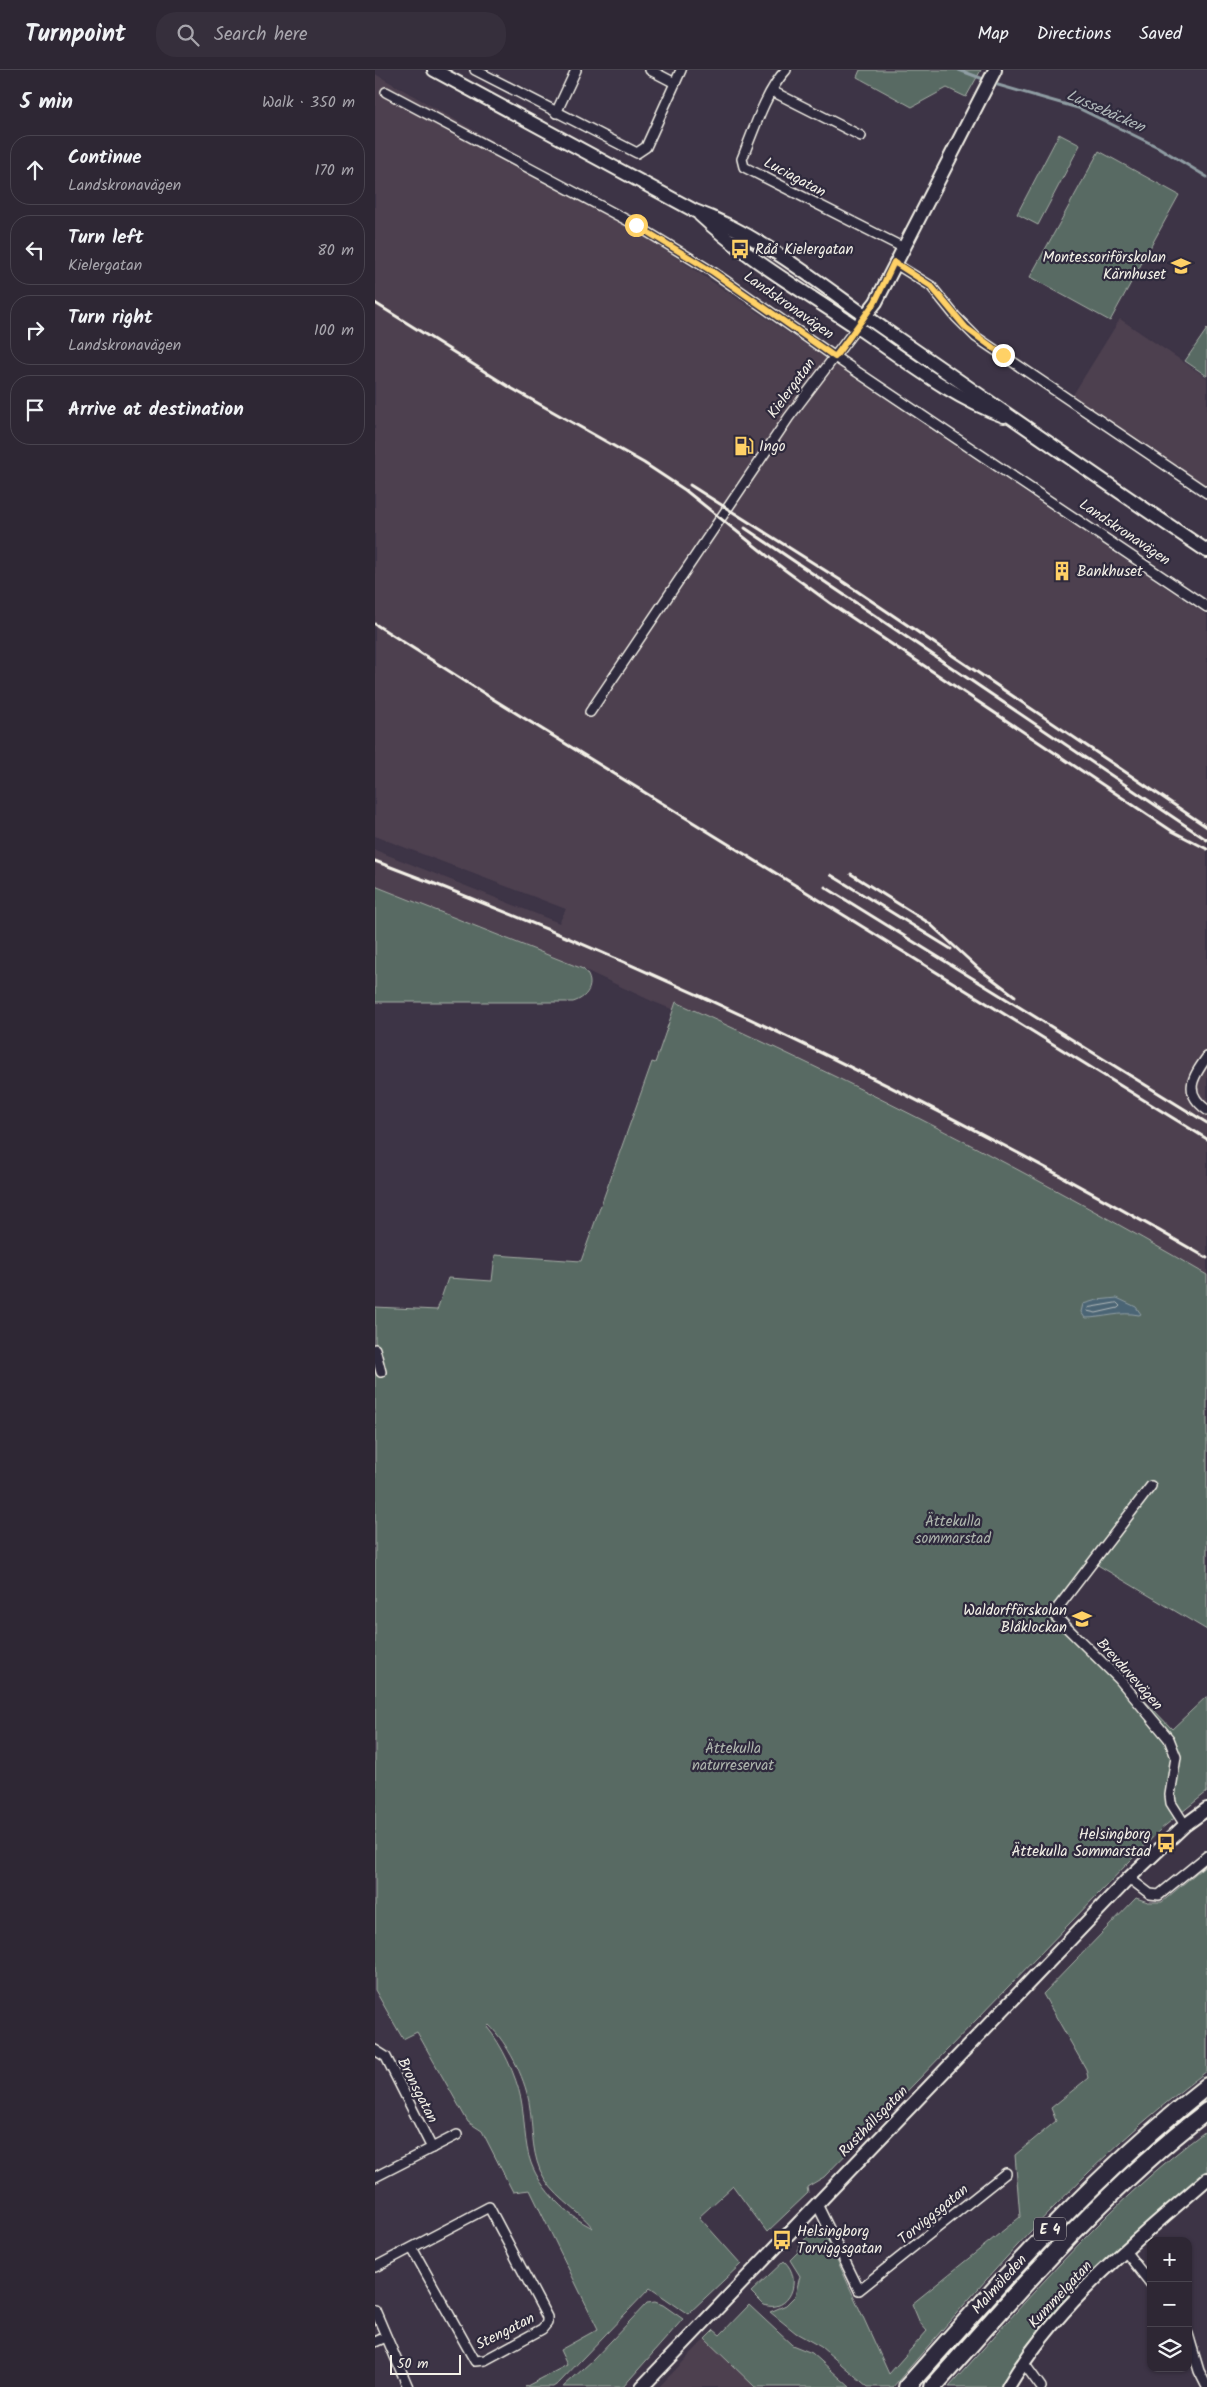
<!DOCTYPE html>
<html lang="en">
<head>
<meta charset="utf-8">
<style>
  body { margin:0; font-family:Kalam,sans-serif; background:#362f3c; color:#f1f3f6 }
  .controls { position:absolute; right:15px; bottom:15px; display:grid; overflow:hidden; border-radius:10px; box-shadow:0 1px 4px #0004 }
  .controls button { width:45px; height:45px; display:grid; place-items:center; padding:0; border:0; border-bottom:1px solid #49444f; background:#2e2734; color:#f1f3f6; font:25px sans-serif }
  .scale { position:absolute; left:15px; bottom:12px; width:71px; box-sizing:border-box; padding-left:5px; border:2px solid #f4f1e8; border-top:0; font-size:14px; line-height:18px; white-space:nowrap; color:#f4f1e8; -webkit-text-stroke:4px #2f2a3d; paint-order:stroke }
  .stop { position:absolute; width:15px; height:15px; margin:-11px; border:4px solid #ffd166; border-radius:50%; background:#fff }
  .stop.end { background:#ffd166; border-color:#fff; box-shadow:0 1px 5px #0008 }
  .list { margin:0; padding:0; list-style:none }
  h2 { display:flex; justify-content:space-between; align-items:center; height:65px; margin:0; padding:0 20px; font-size:21px }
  h2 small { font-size:16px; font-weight:400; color:#a7a5ac }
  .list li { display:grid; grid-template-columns:32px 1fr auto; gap:15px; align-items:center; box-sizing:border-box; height:70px; margin:0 10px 10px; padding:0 10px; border:1px solid #49444f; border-radius:20px }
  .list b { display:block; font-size:19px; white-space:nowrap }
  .list p { margin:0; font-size:16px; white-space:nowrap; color:#a7a5ac }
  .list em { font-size:16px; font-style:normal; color:#a7a5ac }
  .icon { flex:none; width:28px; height:28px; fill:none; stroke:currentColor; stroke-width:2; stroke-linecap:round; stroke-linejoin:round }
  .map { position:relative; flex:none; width:832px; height:2317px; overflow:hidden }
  header { display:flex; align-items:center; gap:30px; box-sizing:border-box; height:70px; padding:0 25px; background:#2e2734; border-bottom:1px solid #49444f }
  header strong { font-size:24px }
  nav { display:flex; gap:28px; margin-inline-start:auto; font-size:18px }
  .search { width:350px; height:45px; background:#362f3c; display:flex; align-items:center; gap:12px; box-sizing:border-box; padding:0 18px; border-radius:20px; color:#a7a5ac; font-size:19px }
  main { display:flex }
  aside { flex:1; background:#2e2734 }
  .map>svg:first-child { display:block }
</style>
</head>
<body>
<header>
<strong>Turnpoint</strong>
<div class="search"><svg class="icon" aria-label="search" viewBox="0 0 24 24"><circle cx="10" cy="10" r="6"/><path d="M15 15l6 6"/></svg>Search here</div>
<nav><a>Map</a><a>Directions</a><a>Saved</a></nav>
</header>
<main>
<aside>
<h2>5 min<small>Walk · 350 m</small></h2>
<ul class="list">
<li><svg class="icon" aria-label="ahead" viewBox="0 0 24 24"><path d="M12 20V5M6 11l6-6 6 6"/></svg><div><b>Continue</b><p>Landskronavägen</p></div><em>170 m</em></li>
<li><svg class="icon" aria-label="left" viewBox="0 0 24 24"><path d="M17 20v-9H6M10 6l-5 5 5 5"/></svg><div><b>Turn left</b><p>Kielergatan</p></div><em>80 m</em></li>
<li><svg class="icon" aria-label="right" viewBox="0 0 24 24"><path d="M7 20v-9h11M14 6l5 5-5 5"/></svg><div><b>Turn right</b><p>Landskronavägen</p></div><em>100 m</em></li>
<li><svg class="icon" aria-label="arrive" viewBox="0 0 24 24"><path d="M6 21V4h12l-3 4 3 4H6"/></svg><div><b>Arrive at destination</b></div></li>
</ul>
</aside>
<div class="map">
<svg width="832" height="2317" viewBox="0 0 832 2317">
  <rect width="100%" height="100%" fill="#3d3446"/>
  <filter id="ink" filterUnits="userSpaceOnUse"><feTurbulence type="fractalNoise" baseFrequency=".02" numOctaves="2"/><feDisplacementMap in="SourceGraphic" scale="10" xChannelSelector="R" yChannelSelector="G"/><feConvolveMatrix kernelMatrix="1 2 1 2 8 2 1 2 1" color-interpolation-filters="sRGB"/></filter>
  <g filter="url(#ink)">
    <g fill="#4e4050">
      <path d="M 0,4 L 186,110 L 832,545 L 832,1206 L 337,955 L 279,932 L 208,899 L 0,816 L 0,780 L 184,853 L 191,839 L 0,766 Z"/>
      <path d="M 745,249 L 832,308 L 832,423 L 698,325 Z"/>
      <path d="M 330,2269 L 380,2317 L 284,2317 Z"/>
    </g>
    <g fill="#586b64" stroke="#a6aea6" fill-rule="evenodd">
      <path d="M 485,0 L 606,0 L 591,27 L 572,18 L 537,37 L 482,7 Z"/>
      <path d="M 684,64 L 705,75 L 663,155 L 642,144 Z"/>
      <path d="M 724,81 L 804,125 L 735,251 L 655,207 Z"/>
      <path d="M 832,259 L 832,306 L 810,291 Z"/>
      <path d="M 0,816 L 208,899 C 221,911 215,927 198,932 L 0,932 Z"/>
      <path d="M 301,932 C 483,1014 660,1105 832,1205 L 832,1560 L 721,1494 L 685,1542 L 797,1659 L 832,1626 L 832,1722 L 786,1759 L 449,2107 L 432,2117 L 433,2123 L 392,2162 L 358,2116 L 324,2147 L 366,2194 L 313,2244 L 275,2218 L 184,2313 L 178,2317 L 150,2317 L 192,2295 L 185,2280 L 223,2259 L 155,2120 L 138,2122 L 107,2061 L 93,2052 L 42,1962 L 28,1969 L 0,1920 L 0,1237 L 62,1240 L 73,1208 L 117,1211 L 120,1185 L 206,1191 L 277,992 L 280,993 ZM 114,1955 C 133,1974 149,2006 154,2032 C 158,2055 156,2078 165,2100 C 176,2126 202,2138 218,2158 C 192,2146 166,2120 156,2093 C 149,2074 150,2049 146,2029 C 141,2005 127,1975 112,1957 Z"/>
      <path d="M 832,1794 L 832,2001 C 713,2089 614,2205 518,2317 L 493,2317 L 446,2277 L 421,2263 L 395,2242 L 411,2235 L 420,2226 L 425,2206 L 415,2190 L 423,2182 L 422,2180 L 440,2155 L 449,2161 L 514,2304 L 552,2261 L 545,2253 L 537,2234 L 645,2147 L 640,2085 L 681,2051 L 676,2038 L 713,2008 L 711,1999 L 668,1924 L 761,1828 L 773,1832 L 787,1832 Z"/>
      <path d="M 832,2060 L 832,2101 C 757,2166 675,2229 626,2317 L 574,2317 C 655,2227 734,2132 832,2060 Z"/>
      <path d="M 409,2191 C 429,2209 414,2244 389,2235 L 376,2222 Z"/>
      <path d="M 280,2232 L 288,2235 L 308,2249 L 248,2317 L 188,2317 L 218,2290 L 272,2233 Z"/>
      <path d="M 374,2235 L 417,2275 L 437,2283 L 475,2317 L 380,2317 L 330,2269 L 339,2260 L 345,2265 Z"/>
    </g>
    <path fill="#4c6575" stroke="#8f9da3" d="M 742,1228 L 761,1237 L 766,1244 L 764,1245 C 745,1241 729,1248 710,1248 L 706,1242 L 708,1234 L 722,1230 Z"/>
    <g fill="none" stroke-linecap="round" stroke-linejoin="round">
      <path stroke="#b1b9ba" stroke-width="1" d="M 742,1233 L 745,1236 L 743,1238 L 721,1243 L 712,1241 L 713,1238 Z"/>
      <g stroke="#8f9da3" stroke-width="3">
        <path d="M 584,0 L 611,10"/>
        <path d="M 616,13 L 703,38 L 783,77 L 832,107"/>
      </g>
      <defs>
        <g id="street">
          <path d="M 100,0 L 262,83 L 271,77 L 306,0"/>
          <path d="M 275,0 L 300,13"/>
          <path d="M 411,0 C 391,21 378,62 367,89 L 369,97 L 527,177"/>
          <path d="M 397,21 L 486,66"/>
          <path d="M 11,22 L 261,155 L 338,202 L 460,287 L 832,537"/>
          <path d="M 181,43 L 201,0"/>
          <path d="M 519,193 L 556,216 L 581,247 L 601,267 L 832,423"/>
          <path d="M 215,642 L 414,347 L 482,257"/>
          <path d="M 832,987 C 818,1007 807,1022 832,1040"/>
          <path d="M 0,1279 L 6,1302"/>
          <path d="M 776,1416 L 678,1544 L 744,1609 L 794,1669 L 801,1687 L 795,1725 L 796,1733 L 810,1755"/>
          <path d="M 754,1808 L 775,1824 L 784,1825 L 832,1786"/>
          <path d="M 0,1980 L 11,1987 L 57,2078"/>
          <path d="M 0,2107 L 82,2065"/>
          <path d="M 442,2134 L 484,2220 L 631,2103"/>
          <path d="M 750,2181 L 776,2214"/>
          <path d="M 0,2197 L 114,2137 L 172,2247 L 172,2253 L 167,2259 L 110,2290 L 100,2291 L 37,2178"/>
          <path d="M 0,2240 L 33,2317"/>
          <path d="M 813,2264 L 824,2301 L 832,2317"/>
          <path d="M 0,2272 L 11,2267"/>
          <path d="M 648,2292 L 666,2317"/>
        </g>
        <g id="secondary">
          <path d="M 59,0 L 320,141 C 389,166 451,219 512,261 C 618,334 724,409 832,481"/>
          <path d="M 325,145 C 372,189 430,222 483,258 C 529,289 576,327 629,346"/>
          <path d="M 486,251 L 501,232 L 620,0"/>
          <path d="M 267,2317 L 754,1808 L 810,1755 L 832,1739"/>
          <path d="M 633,2317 C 683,2232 759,2173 832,2109"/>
        </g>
        <g id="highway">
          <path d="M 532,2317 C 626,2211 720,2104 832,2016"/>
          <path d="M 558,2317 C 644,2220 729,2120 832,2041"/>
        </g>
      </defs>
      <use href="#street" stroke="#f4f1e8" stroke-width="12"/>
      <use href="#secondary" stroke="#f4f1e8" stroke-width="16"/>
      <use href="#highway" stroke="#f4f1e8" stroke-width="20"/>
      <use href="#street" stroke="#2f2a3d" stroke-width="9"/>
      <use href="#secondary" stroke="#2f2a3d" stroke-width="12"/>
      <use href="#highway" stroke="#2f2a3d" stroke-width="16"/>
      <g stroke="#f4f1e8" stroke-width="3">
        <path d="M 0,233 L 136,318 L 269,393 L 310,420 L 410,500 L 455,533 L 797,761 L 832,779"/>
        <path d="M 315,415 L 470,513 L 832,757"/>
        <path d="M 370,458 L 832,770"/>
        <path d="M 0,554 L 118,629 L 832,1069"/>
        <path d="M 0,791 C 288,899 566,1034 832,1188"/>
        <path d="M 476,804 L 554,853 L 604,899 L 640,926"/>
        <path d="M 456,805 L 576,879"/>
        <path d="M 450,817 L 832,1053"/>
      </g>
    </g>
  </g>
  <g fill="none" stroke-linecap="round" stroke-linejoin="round" filter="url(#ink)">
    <path stroke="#ffd166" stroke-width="6" d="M 261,155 L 338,202 L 460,287 L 500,232 L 519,192 L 556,216 L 591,258 L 628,285"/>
  </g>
  <defs>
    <symbol id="bus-bare" viewBox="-9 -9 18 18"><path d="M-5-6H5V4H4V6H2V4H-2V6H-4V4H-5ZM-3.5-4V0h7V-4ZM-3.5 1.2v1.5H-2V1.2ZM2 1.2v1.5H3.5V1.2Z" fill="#ffd166" stroke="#2f2a3d" stroke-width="2.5" paint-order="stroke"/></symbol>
    <symbol id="school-bare" viewBox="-9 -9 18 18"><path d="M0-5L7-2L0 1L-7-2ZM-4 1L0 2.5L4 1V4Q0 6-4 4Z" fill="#ffd166" stroke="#2f2a3d" stroke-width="2.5" paint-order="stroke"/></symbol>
    <symbol id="fuel-bare" viewBox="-9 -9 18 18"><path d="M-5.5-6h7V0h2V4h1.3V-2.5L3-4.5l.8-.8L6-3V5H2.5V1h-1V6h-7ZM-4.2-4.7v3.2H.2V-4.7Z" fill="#ffd166" stroke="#2f2a3d" stroke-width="2.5" paint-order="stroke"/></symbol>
    <symbol id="building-bare" viewBox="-9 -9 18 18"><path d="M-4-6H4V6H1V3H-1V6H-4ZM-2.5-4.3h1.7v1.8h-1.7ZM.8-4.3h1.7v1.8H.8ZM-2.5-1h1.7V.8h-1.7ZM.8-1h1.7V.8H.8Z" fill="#ffd166" stroke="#2f2a3d" stroke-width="2.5" paint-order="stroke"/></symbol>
  </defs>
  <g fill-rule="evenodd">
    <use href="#bus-bare" x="351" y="165" width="28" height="28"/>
    <use href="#school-bare" x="792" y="182" width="28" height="28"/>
    <use href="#fuel-bare" x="355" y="362" width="28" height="28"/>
    <use href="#building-bare" x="673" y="487" width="28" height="28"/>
    <use href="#school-bare" x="693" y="1535" width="28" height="28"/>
    <use href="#bus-bare" x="777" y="1759" width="28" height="28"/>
    <use href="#bus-bare" x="393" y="2156" width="28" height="28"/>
  </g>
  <g text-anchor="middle" stroke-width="4.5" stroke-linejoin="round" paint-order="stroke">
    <rect fill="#2f2a3d" stroke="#b9b5b5" stroke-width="1" x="659" y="2147.5" width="32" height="23" rx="4"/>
    <g font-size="14" font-weight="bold" fill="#f4f1e8">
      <text x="675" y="2164">E 4</text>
    </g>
    <g font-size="15" fill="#f4f1e8" stroke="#2f2a3d">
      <text transform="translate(420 107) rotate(28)" y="5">Luciagatan</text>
      <text transform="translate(414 235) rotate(35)" y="5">Landskronavägen</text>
      <text transform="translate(416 318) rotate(-54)" y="5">Kielergatan</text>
      <text transform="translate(750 462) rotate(34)" y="5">Landskronavägen</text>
      <text transform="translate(755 1604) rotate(48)" y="5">Brevduvevägen</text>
      <text transform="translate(43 2020) rotate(63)" y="5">Bronsgatan</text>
      <text transform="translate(498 2051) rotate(-46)" y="5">Rusthållsgatan</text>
      <text transform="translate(558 2144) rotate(-39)" y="5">Torviggsgatan</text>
      <text transform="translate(624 2214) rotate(-48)" y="5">Malmöleden</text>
      <text transform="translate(685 2224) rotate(-47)" y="5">Kummelgatan</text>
      <text transform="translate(130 2261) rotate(-27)" y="5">Stengatan</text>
    </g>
    <g font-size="15" fill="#f4f1e8" stroke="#2f2a3d" text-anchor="start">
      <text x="380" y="184">Råå Kielergatan</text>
      <text x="791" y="192" text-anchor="end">Montessoriförskolan<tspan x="791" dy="17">Kärnhuset</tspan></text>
      <text x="384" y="381">Ingo</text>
      <text x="702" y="506">Bankhuset</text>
      <text x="692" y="1545" text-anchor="end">Waldorfförskolan<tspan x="692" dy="17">Blåklockan</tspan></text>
      <text x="776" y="1769" text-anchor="end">Helsingborg<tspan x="776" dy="17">Ättekulla Sommarstad</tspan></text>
      <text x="422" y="2166">Helsingborg<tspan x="422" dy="17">Torviggsgatan</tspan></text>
    </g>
    <g font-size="15" fill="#aeb5ad" stroke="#2f2a3d">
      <text x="578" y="1456">Ättekulla<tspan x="578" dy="17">sommarstad</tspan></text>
      <text x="358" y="1683">Ättekulla<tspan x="358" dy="17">naturreservat</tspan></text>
    </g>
    <g font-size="16" font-style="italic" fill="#b1b9ba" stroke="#2f2a3d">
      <text transform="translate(731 40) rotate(24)" y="6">Lussebäcken</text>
    </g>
  </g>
</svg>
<div class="controls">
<button>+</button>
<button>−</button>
<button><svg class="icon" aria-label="layers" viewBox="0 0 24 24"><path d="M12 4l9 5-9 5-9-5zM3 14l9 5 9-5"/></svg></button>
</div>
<div class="scale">50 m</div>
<div class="stop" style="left:261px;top:155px"></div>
<div class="stop end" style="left:628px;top:285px"></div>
</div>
</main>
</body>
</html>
